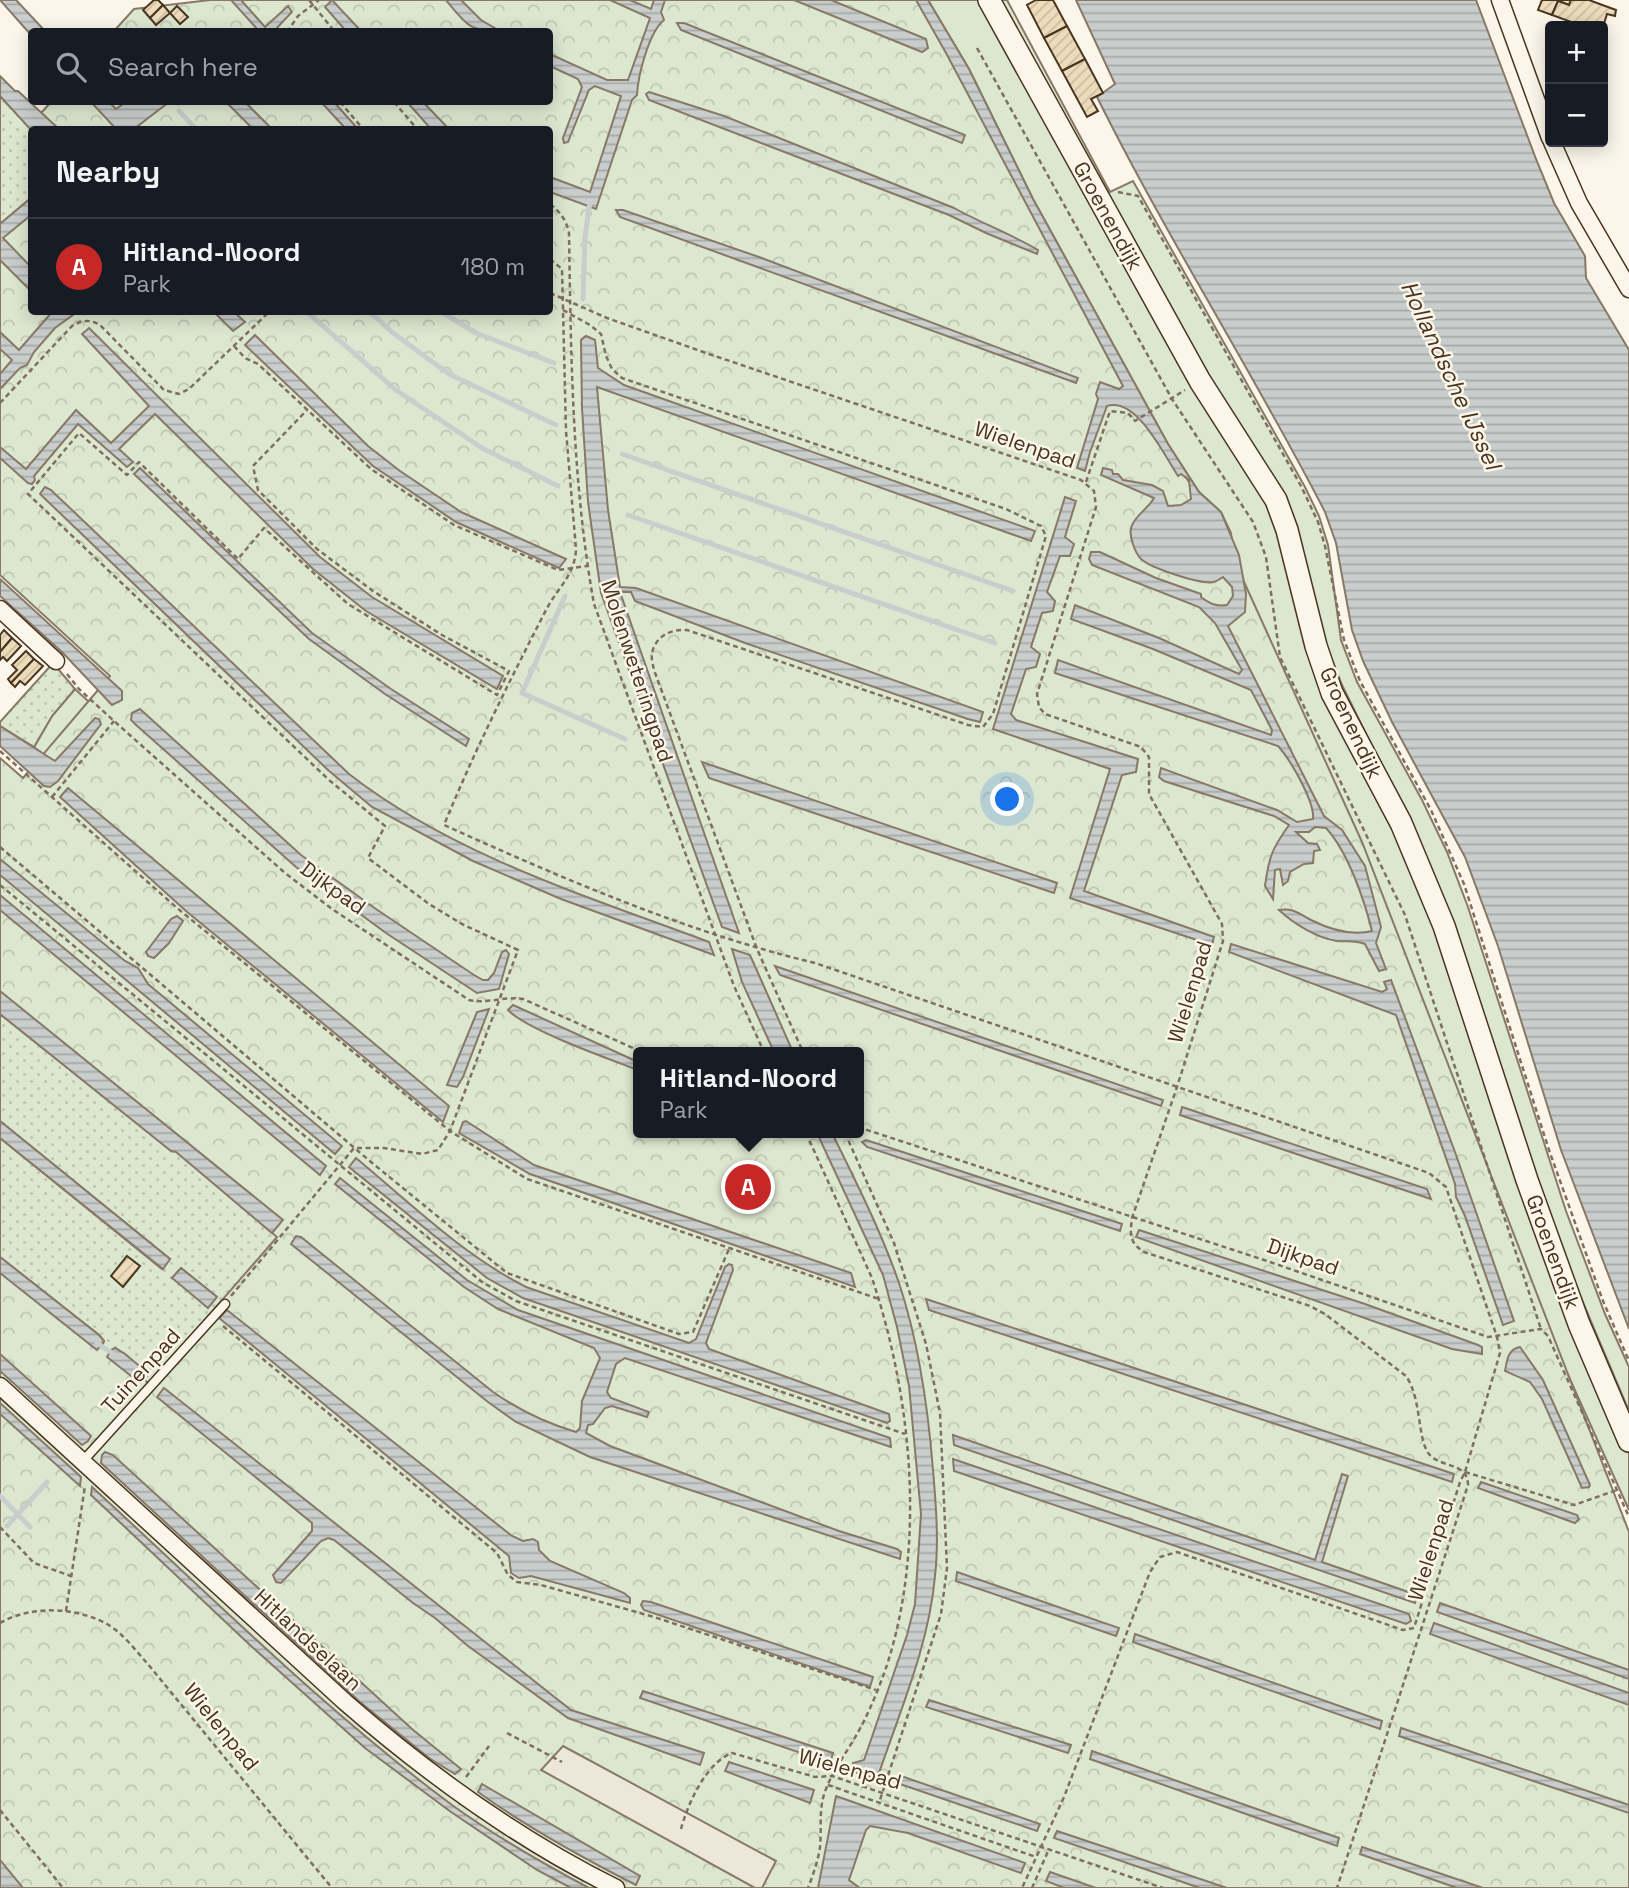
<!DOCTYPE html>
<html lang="en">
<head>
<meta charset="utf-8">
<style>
  body { margin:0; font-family:"Space Grotesk",sans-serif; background:#242831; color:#f1f3f6 }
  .controls { position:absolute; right:21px; top:21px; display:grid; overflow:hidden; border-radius:7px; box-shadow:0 4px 18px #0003 }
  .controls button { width:63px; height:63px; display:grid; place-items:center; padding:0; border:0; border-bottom:2px solid #363941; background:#171b24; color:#f1f3f6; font:35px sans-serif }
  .you { position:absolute; left:1008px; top:800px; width:24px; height:24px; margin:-18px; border:5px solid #fff; border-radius:50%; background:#1a73e8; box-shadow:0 0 0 10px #1a73e833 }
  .badge { display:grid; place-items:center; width:46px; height:46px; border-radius:50%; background:#c62828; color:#fff; font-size:23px; font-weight:700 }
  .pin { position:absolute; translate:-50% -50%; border:4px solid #fff; box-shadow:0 2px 7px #0006 }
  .popup { position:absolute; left:633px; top:1047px; width:231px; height:91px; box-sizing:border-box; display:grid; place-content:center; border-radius:7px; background:#171b24; filter:drop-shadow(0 2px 5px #0005); font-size:23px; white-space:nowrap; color:#9ea1a6 }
  .popup b { font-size:26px; color:#f1f3f6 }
  .popup::after { content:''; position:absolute; left:50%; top:100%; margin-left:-14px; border:14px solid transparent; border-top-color:#171b24 }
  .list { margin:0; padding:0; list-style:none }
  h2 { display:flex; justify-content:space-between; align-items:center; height:91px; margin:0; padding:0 28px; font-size:30px }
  h2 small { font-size:23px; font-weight:400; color:#9ea1a6 }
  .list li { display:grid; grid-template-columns:46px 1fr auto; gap:21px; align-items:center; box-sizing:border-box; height:98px; padding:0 28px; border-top:2px solid #363941 }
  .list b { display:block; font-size:26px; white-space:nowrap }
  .list p { margin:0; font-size:23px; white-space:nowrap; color:#9ea1a6 }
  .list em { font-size:23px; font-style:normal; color:#9ea1a6 }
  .icon { flex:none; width:38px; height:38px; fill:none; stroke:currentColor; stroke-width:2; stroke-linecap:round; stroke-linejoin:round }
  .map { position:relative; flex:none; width:1629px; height:1888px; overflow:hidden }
  .search { position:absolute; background:#171b24; box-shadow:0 4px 18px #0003; left:28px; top:28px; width:525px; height:77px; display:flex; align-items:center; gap:18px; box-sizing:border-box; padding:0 24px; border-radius:7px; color:#9ea1a6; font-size:26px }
  .panel { position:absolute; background:#171b24; box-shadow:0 4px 18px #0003; left:28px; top:126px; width:525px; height:189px; border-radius:7px }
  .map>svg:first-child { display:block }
</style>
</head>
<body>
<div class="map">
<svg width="1629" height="1888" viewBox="0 0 1629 1888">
  <defs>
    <pattern id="park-crowns" width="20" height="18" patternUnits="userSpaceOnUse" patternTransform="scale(1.75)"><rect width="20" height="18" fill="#dce7d0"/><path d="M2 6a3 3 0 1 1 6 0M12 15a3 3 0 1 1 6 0" fill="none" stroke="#bec7b2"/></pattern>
    <pattern id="garden-dots" width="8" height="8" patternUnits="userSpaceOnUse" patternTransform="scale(1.75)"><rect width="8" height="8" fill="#dce7d0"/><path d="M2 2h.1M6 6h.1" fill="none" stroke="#bec7b2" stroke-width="1.8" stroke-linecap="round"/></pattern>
    <pattern id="water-rules" width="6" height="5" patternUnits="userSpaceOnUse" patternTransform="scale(1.75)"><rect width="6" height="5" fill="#c9cecd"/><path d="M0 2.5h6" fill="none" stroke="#a5a8a6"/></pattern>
    <pattern id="building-hatch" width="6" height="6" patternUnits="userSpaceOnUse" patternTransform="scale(1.75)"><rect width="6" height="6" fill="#ecdcbc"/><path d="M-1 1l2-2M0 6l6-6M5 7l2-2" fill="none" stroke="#ccbda1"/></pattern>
  </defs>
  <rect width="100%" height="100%" fill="#fbf6e9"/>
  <g fill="#dce7d0" stroke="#887966" stroke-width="2">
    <path d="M 928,0 L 984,0 L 1269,498 L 1308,627 L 1406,843 L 1629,1450 L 1629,1510 L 1247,664 L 1231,533 L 1221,512 L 1199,492 L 1168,444 L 1033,199 L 969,69 Z"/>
    <path d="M 1001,0 L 1007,0 L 1110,192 L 1133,181 L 1305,487 L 1319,516 L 1328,545 L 1341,640 L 1357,682 L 1422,800 L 1447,852 L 1468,907 L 1566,1211 L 1605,1314 L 1629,1367 L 1629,1411 L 1557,1241 L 1378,758 L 1342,685 L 1323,637 L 1299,536 L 1283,499 L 1199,366 Z"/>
    <path d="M 75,689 L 102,714 L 50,760 L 34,747 L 52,716 Z"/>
  </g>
  <path fill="url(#park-crowns)" stroke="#887966" stroke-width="2" fill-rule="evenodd" d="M 210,0 L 922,0 L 1160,441 L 1216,520 L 1362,842 L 1629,1532 L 1629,1888 L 2,1888 L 0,1886 L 0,758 L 23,778 L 110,676 L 0,575 L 0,158 L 51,102 L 550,102 L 550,32 L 114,31 L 134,9 ZM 32,130 L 550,130 L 550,312 L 32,312 ZM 638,1052 L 858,1052 L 858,1133 L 638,1133 Z"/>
  <g fill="url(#garden-dots)" stroke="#887966" stroke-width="2" fill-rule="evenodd">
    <path d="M 0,96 L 32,130 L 31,198 L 0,224 Z"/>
    <path d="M 53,663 L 75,689 L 52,716 L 34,747 L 0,726 L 0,722 Z"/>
    <path d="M 0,1014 L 171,1150 L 176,1151 L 277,1237 L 149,1384 L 144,1379 L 148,1374 L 125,1354 L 115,1348 L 109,1352 L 102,1347 L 104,1341 L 99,1335 L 0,1257 L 0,1138 L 162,1269 L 170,1259 L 0,1121 ZM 181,1268 L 217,1297 L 172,1278 Z"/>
  </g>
  <path fill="#ede7d9" stroke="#887966" stroke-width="2" d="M 563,1746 L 776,1861 L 762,1888 L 755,1888 L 541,1770 Z"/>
  <g fill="url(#water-rules)" stroke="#887966" stroke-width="2">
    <path d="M 0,0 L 16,0 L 45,31 L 32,32 L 31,35 Z"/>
    <path d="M 231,0 L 241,0 L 265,27 L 288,6 L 292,12 L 274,31 L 259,31 Z"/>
    <path d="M 332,0 L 361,31 L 346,31 L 325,7 Z"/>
    <path d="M 446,0 L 461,0 L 481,20 L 500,31 C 469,32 465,23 446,0 Z"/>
    <path d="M 610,0 L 630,0 L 651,9 L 654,0 L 665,0 L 661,12 L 664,20 C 649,32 638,75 637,95 L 632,100 L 596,209 L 550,192 L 550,177 L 590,192 L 621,96 L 595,86 L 589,90 L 568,142 L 564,143 L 563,138 L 582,87 L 578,79 L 550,66 L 550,54 L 607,80 L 628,80 L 650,18 Z"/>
    <path d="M 794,0 L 831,0 L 926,39 L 928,48 L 922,52 Z"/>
    <path d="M 916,0 L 928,0 L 969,69 L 1033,199 L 1168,444 L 1199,492 L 1221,512 L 1239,555 L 1246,594 L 1245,612 L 1228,626 L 1324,816 L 1342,830 L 1365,866 L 1381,927 L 1376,943 L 1386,969 L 1379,971 L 1365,944 C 1355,940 1347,942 1337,941 C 1317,938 1294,924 1279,910 C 1295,908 1297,913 1311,920 C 1329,929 1352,936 1372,931 C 1364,899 1348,852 1326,828 L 1315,827 L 1309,832 L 1296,832 L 1308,843 L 1317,844 L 1320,850 L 1314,851 L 1313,863 L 1304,864 L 1290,872 L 1288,881 L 1283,885 L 1280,869 L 1275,870 L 1273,899 L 1265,886 C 1269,856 1272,849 1289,825 L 1274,816 L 1164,781 L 1159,777 L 1161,768 L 1277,810 L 1297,822 L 1313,819 C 1315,802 1290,759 1278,746 L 1055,673 L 1058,660 L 1271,735 L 1272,730 L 1251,690 L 1153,649 L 1071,619 L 1075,605 L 1159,638 L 1239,674 L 1242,670 L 1215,623 L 1199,607 L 1092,565 L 1089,559 L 1091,552 L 1100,552 L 1156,578 L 1201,594 L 1201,597 C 1209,603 1215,607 1227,605 L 1233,596 L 1232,587 L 1223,577 C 1220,579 1217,581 1214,582 C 1201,585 1151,568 1141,559 C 1135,553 1129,536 1131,528 C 1134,516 1148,509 1154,498 L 1101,475 L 1103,468 L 1112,470 L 1113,474 L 1118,474 L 1123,480 L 1152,485 L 1163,491 L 1168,506 L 1181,505 L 1191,499 L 1189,480 L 1181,474 L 1178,476 C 1164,455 1137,397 1107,406 L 1090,452 L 1085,471 L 1077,468 L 1098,399 L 1096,394 L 1100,382 L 1119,389 L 1123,386 L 946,53 Z"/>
    <path d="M 1076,0 L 1476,0 L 1536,159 L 1554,203 L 1585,256 L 1586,278 L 1629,350 L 1629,1329 L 1561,1150 L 1498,946 L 1465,857 L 1392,722 L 1363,661 L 1352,630 L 1336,543 L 1325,512 C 1253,372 1167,238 1097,97 L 1115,84 Z"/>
    <path d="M 677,23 L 684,23 L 965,135 L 962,143 L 681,30 Z"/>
    <path d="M 0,76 L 15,91 L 18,91 L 59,129 L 31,130 L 0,96 Z"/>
    <path d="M 649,92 L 724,116 L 954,208 C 981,223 1011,234 1038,250 L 1037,254 L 986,233 L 949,215 L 649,100 L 646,94 Z"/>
    <path d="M 91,102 L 109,102 L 116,109 L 126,102 L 169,102 L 134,129 L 116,129 Z"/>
    <path d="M 226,102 L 245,102 L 272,129 L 253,129 Z"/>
    <path d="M 321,102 L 334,102 L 358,129 L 346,129 Z"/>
    <path d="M 407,102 L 423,102 L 449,129 L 431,129 Z"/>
    <path d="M 31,198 L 31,215 L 3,238 L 31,267 L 31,291 L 0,260 L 0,224 Z"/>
    <path d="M 616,210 L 623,210 L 759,257 L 1078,378 L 1076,383 L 620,217 Z"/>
    <path d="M 52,312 L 77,312 L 55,328 L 34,352 L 27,365 L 20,368 L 0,389 L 0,374 L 12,360 L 0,349 L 0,332 L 19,350 Z"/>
    <path d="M 214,312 L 234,312 L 245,322 L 233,331 Z"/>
    <path d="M 89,328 L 320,557 L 372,597 L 503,676 L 497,689 L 366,611 L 313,569 L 155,414 L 119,449 L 133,462 L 127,467 L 78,424 L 34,476 L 35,480 L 32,484 L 28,483 L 0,458 L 0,447 L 26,469 L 76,410 L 111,443 L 149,406 L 82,334 Z"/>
    <path d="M 255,335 L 368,446 L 400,471 L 461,512 L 566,559 L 559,568 L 456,522 L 373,466 L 245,345 Z"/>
    <path d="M 586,336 L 595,340 L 598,368 L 624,385 L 1035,531 L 1031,541 L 597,387 L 608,510 L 620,587 L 636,588 L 983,712 L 980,722 L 968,719 L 745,643 L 635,601 L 631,592 L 620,592 L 739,933 L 722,927 L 601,593 L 588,502 L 582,408 L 581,340 Z"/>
    <path d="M 140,468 L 312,633 L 391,689 L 469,739 L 466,746 L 385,694 L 309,639 L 134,474 Z"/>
    <path d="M 45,487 L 51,490 L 349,774 C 453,855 586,896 709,942 L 714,955 L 561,899 L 473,861 L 372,807 L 328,770 L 40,494 Z"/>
    <path d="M 1065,497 L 1076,501 L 1065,537 L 1074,544 L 1070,556 L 1060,556 L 1047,592 L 1055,601 L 1053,611 L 1042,613 L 1031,647 L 1040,654 L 1036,667 L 1026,669 L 1011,714 L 1016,720 L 1138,759 L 1136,772 L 1122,775 L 1084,891 L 1214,937 L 1212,945 L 1070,898 L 1110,769 L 993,729 Z"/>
    <path d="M 0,579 L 122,691 L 122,700 L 112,705 L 63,653 L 0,596 Z"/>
    <path d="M 140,709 L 301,855 L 376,909 L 474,975 L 483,980 L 488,980 L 494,973 L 502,952 L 506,950 L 509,954 L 499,989 L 477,993 L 386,933 L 296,867 L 135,724 L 131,720 L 132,713 Z"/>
    <path d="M 95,718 L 99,719 L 101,724 L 58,781 L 50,787 L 44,786 L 0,746 L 0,726 L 55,761 Z"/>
    <path d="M 702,762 L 1057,883 L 1054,893 L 709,778 Z"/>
    <path d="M 68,788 L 449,1106 L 443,1122 L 186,911 L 60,797 Z"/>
    <path d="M 0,859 L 125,961 L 138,968 L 148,984 L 342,1146 L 335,1154 L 0,875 Z"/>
    <path d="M 0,895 L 326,1166 L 320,1175 L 0,910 Z"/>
    <path d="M 177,916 L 183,921 L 169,943 L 154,958 L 148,956 L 146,952 L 171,919 Z"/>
    <path d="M 1231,944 L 1382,992 L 1387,989 L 1384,982 L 1391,980 L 1455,1152 L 1514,1321 L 1503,1325 L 1465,1216 L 1456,1197 L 1455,1184 L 1396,1015 L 1229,952 Z"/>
    <path d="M 732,949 L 750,955 L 793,1052 L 774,1052 L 742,982 Z"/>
    <path d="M 775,966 L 1163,1100 L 1161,1106 L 780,975 Z"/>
    <path d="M 0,991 L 283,1220 L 272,1233 L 176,1152 L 171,1151 L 0,1014 Z"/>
    <path d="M 513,1005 L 638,1062 L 638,1070 C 609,1059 527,1030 508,1010 Z"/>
    <path d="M 489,1009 L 463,1077 L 457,1087 L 447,1085 L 477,1012 Z"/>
    <path d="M 1182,1107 L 1427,1189 L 1431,1199 L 1180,1115 Z"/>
    <path d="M 0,1121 L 170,1259 L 163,1269 L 0,1138 Z"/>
    <path d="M 466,1121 L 534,1165 L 851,1273 L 855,1287 L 530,1174 L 459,1133 L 463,1122 Z"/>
    <path d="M 817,1133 L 832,1133 C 856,1182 881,1231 899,1283 C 919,1343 928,1407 933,1470 C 936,1505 939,1541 935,1576 C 929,1646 899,1713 877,1779 L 851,1771 L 853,1763 L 864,1760 L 907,1635 L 915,1604 L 921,1514 L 909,1386 L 897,1327 L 883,1275 Z"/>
    <path d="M 866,1140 L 1122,1224 L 1120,1231 L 867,1147 L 862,1142 Z"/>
    <path d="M 356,1158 C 410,1203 463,1255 526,1287 L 689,1343 L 696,1339 L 725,1267 L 729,1264 L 732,1265 L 733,1270 L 706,1343 L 709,1349 L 889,1414 L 890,1421 L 887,1423 L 523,1298 L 487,1278 L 349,1167 Z"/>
    <path d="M 340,1178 L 467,1280 L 518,1310 L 890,1438 L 891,1447 L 625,1358 L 616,1364 L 607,1392 L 611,1398 L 649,1412 L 647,1417 L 612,1406 L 605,1408 L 593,1424 L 588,1425 L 586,1433 L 610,1446 L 839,1531 L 897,1549 L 901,1552 L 900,1559 L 590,1457 L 516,1422 L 488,1402 L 291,1244 L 296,1236 L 301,1237 L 493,1392 C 519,1410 545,1423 576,1432 L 580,1428 L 582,1401 L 600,1358 L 594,1348 L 498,1309 L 464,1287 L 335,1184 Z"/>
    <path d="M 1139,1230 L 1365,1304 L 1478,1345 L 1482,1347 L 1482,1354 L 1452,1349 L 1136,1237 Z"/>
    <path d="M 0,1257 L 99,1335 L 104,1341 L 97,1350 L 0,1273 Z"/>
    <path d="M 181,1268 L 217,1297 L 208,1308 L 172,1278 Z"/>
    <path d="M 926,1299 L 1454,1474 L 1452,1482 L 929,1310 Z"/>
    <path d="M 227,1310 L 512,1536 L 523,1541 L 533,1539 L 538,1542 L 539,1550 L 550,1561 L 624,1593 L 630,1598 L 630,1603 L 531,1576 L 519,1578 L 511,1573 L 509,1556 L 219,1318 Z"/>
    <path d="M 1520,1347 L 1543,1380 L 1590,1485 L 1589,1487 L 1582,1488 L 1542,1399 L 1530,1382 L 1505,1371 C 1507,1360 1508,1349 1520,1347 Z"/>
    <path d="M 115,1348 L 125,1354 L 149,1374 L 140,1383 L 107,1357 L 111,1350 Z"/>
    <path d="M 0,1354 L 91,1436 L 88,1441 L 82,1445 L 0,1371 Z"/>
    <path d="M 164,1388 L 571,1710 L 704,1753 L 700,1765 L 568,1718 L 468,1646 L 435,1618 L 413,1603 L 334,1540 L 328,1538 L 321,1541 L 281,1583 L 276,1582 L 273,1575 L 312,1531 L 312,1523 L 157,1397 Z"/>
    <path d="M 0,1403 L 81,1477 L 80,1486 L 0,1414 Z"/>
    <path d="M 953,1435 L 1315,1560 L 1342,1474 L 1348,1476 L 1322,1562 L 1417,1595 L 1415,1603 L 954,1445 Z"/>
    <path d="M 105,1452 L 113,1455 L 412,1729 L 461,1769 L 455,1774 L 429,1758 L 360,1702 L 101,1463 L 102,1455 Z"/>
    <path d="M 953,1459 L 1409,1614 L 1411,1621 L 1406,1624 L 954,1471 Z"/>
    <path d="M 1481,1482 L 1577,1515 L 1579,1519 L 1575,1523 L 1478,1488 Z"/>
    <path d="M 92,1487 C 210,1595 324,1710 452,1805 C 495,1836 542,1863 589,1888 L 571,1888 L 537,1870 L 451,1812 L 365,1748 L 251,1646 L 91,1495 Z"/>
    <path d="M 957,1572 L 1119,1628 L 1116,1636 L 956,1581 Z"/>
    <path d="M 643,1601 L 651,1602 L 873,1677 L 870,1687 L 644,1610 L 641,1605 Z"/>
    <path d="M 1440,1603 L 1629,1670 L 1629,1679 L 1437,1612 Z"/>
    <path d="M 1434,1623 L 1629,1693 L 1629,1705 L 1430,1634 Z"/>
    <path d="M 1135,1634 L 1382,1721 L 1380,1729 L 1133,1642 Z"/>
    <path d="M 643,1691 L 833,1753 L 830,1763 L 640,1698 Z"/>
    <path d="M 929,1700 L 1071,1745 L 1068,1753 L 926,1707 Z"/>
    <path d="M 1401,1728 L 1629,1805 L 1629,1813 L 1399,1736 Z"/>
    <path d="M 1092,1751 L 1339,1838 L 1337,1846 L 1090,1759 Z"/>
    <path d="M 729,1762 L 814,1790 L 810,1803 L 725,1771 Z"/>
    <path d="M 901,1776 L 1040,1824 L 1037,1831 L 900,1784 Z"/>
    <path d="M 482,1784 L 640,1876 L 636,1885 C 581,1857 528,1828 478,1792 Z"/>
    <path d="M 836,1796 L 1025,1863 L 1021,1873 L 908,1833 L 870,1826 L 866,1830 L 849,1880 L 860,1888 L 818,1888 Z"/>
    <path d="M 1057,1831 L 1227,1888 L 1200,1888 L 1054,1838 Z"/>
    <path d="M 1362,1847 L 1483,1888 L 1457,1888 L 1360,1854 Z"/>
    <path d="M 0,1860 L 23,1888 L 0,1888 Z"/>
    <path d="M 1050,1872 L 1096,1888 L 1064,1888 L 1046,1881 Z"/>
  </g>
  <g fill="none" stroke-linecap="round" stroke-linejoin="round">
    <g stroke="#c9cecd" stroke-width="5">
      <path d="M 179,111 L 197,130"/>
      <path d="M 583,299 L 585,237 L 590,202"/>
      <path d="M 307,312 L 396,390 L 482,448 L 558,486"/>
      <path d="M 370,312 L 393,333 L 449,374 L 556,425"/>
      <path d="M 442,312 L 476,333 L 554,363"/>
      <path d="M 622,454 L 1013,591"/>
      <path d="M 628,515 L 995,643"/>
      <path d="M 565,596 L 522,693 L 625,739"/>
      <path d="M 97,1343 L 115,1355"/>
      <path d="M 0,1496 L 30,1527"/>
      <path d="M 7,1526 L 47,1482"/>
    </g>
  </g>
  <g fill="url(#building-hatch)" stroke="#4a3520" stroke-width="2">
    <path d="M 154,0 L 158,0 L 163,5 L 150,18 L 143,10 Z"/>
    <path d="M 1036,0 L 1053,0 L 1067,26 L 1044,38 L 1027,5 Z"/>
    <path d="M 1542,0 L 1571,0 L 1569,5 L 1558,1 L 1552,15 L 1538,10 Z"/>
    <path d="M 1571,0 L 1589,0 L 1616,10 L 1615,16 L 1607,14 L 1603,27 L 1582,26 L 1552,15 L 1558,1 L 1569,5 Z"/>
    <path d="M 163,5 L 170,13 L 156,25 L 150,18 Z"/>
    <path d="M 177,6 L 188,17 L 180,24 L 170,13 Z"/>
    <path d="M 1067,26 L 1085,59 L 1062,71 L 1044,38 Z"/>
    <path d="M 1085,59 L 1103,93 L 1091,99 L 1098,111 L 1087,117 L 1062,71 Z"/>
    <path d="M 4,630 L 12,638 L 0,652 L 0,635 Z"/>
    <path d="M 12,638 L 21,646 L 7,661 L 3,657 L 0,660 L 0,652 Z"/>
    <path d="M 26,651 L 34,659 L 11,683 L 8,679 L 17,670 L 12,665 Z"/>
    <path d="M 34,659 L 43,666 L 25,685 L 20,681 L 15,687 L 11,683 Z"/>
    <path d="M 127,1256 L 140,1266 L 123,1287 L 111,1276 Z"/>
  </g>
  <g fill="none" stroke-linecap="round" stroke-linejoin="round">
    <defs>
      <path id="lane" d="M 83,1461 L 225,1304"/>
      <g id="street">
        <path d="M 1500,0 L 1550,138"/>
        <path d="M 1552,142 L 1579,203 L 1629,289"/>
        <path d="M 0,609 L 56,661"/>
        <path d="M 0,1386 L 345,1702 C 429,1775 517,1839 616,1888"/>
      </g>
      <path id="secondary" d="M 989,0 L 1200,381 L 1276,500 L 1287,530 L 1316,646 L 1332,693 L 1401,823 L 1444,926 L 1527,1180 L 1579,1324 L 1629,1441"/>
    </defs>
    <use href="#lane" stroke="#4a3520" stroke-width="11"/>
    <use href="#street" stroke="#4a3520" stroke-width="19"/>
    <use href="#secondary" stroke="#4a3520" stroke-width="24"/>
    <g stroke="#7f6f5c" stroke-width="2.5" stroke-dasharray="5 3.5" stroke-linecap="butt">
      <path d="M 309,0 L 335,32"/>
      <path d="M 287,32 L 298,16 L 319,0"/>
      <path d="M 977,48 L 1172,399 L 1253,522 L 1266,557 L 1280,657 L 1405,915 L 1541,1329"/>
      <path d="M 340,102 L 364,130"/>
      <path d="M 394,102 L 418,130"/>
      <path d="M 1118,192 L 1138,196 L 1301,486 L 1318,522 L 1325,546 L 1344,640 L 1360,681 L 1431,810 L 1464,884 L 1549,1150 L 1603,1301 L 1629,1361"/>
      <path d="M 550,204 C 560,212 566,219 569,233 C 571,356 572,482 594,604 L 734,986 L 764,1052"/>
      <path d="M 550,259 L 562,269 L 566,431 L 576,549 C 575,575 558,587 546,610 C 510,680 474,752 444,825 C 564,879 686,932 815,963 L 1429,1173 L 1446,1187 L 1497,1337 L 1500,1353 L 1465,1472 L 1460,1482 L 1414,1628 L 1403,1630 L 1177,1552 L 1160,1557 L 1150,1572 L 1064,1797 L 1022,1888"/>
      <path d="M 550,293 L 607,318 L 709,354 L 1081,480 L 1094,491 L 1096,507 L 1037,694 L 1039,707 L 1045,714 L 1141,747 L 1149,757 L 1149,794 L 1222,924 L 1223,941 L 1177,1087 L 1132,1218 C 1130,1235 1129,1242 1144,1252 L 1310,1306 L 1325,1314 L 1406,1376 C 1422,1399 1417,1439 1429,1454 C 1440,1468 1468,1462 1468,1485 L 1337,1888"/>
      <path d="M 563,310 L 590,325 L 601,334 L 606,356 L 612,369 L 622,378 L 1006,509 L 1041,526 L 1046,536 L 993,714 L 983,727 L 968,725 L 687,630 C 672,629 656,635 652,653 C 651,658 653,665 654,670 L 757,949 L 803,1052"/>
      <path d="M 234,346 L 245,358 L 258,364 L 371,469 L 454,525 L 558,570 L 587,566"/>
      <path d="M 0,403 L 72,326 C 82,320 90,319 100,325 L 164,390 L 179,394 L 189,389 L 269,312"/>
      <path d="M 1086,482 L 1110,411 L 1128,413 L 1135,421 L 1185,390"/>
      <path d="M 67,674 L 79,689 L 114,721 L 285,873 L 332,909 L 469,1000 C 487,1004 505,996 523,999 L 642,1052"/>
      <path d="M 0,751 L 177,908 L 450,1131 L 527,1179 L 879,1299"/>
      <path d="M 52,797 L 114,721"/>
      <path d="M 0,847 L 371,1162 L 507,1273 L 679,1334 L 693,1332 L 729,1249"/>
      <path d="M 0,885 L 482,1282 L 516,1301 L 905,1434"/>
      <path d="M 858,1127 L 1264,1260 L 1488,1337 L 1541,1329 L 1548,1336 L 1629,1517"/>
      <path d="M 806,1133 L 872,1278 C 912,1398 926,1544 887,1665 C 879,1688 869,1713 857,1734 C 847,1752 833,1770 826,1789 C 818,1808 822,1828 820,1847 C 818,1861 813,1875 808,1888"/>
      <path d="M 845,1133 L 894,1243 L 926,1344 L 940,1413 L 947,1568 L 941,1614 L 879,1803"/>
      <path d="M 231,1296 L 354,1148 L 384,1148 L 422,1154 L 438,1150 L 450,1131 L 518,950 L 462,924 L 429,904 L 368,858 L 385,826 L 329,780 L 28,494 L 79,433 L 127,475 L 139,462 L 238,559 L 264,528 L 348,604 L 497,695 L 509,671 L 442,635 L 373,591 L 317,549 L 258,490 L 253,466 L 307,410"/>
      <path d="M 223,1326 L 497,1553 L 508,1575 L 517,1582 L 541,1585 L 654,1617 L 876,1690"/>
      <path d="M 1465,1472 L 1574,1505 L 1617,1490"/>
      <path d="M 0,1527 L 34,1563 L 71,1576"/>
      <path d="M 66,1611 L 85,1486"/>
      <path d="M 0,1623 C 31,1605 76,1607 107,1624 C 123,1633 135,1650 147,1663 L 332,1888"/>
      <path d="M 507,1733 L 562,1762"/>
      <path d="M 466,1777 L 489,1746"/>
      <path d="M 828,1785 L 1036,1857"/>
      <path d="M 0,1810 L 63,1888"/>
      <path d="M 681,1829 C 688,1803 706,1763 732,1753 L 815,1777 L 832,1776 L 1163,1888"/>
      <path d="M 1032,1888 L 1049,1849"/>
    </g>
    <use href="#lane" stroke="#fbf6e9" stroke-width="8"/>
    <use href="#street" stroke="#fbf6e9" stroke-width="16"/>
    <use href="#secondary" stroke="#fbf6e9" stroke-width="21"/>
  </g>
  <g text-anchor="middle" stroke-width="5" stroke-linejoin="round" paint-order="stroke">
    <g font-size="21" fill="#4a3520" stroke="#fbf6e9">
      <text transform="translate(1108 216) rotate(61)" y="7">Groenendijk</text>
      <text transform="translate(1025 445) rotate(19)" y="7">Wielenpad</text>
      <text transform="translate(637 671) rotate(72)" y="7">Molenweteringpad</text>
      <text transform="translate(1351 723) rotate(65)" y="7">Groenendijk</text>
      <text transform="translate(333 888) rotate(36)" y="7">Dijkpad</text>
      <text transform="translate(1190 992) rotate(-73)" y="7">Wielenpad</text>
      <text transform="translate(1553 1252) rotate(70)" y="7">Groenendijk</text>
      <text transform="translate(1303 1257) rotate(19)" y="7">Dijkpad</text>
      <text transform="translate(141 1371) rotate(-48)" y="7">Tuinenpad</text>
      <text transform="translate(1431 1550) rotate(-72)" y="7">Wielenpad</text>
      <text transform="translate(308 1640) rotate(43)" y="7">Hitlandselaan</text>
      <text transform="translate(221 1727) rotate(51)" y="7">Wielenpad</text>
      <text transform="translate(850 1769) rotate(15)" y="7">Wielenpad</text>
    </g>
    <g font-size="23" font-style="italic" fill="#4a3520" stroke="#fbf6e9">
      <text transform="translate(1451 375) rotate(65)" y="8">Hollandsche IJssel</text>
    </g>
  </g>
</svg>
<div class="controls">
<button>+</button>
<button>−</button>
</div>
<div class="you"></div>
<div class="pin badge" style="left:748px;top:1187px">A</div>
<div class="popup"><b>Hitland-Noord</b>Park</div>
<div class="search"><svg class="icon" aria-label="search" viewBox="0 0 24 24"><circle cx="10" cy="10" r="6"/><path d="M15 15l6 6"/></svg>Search here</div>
<section class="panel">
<h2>Nearby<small></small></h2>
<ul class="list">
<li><span class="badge">A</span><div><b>Hitland-Noord</b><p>Park</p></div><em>180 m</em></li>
</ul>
</section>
</div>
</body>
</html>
